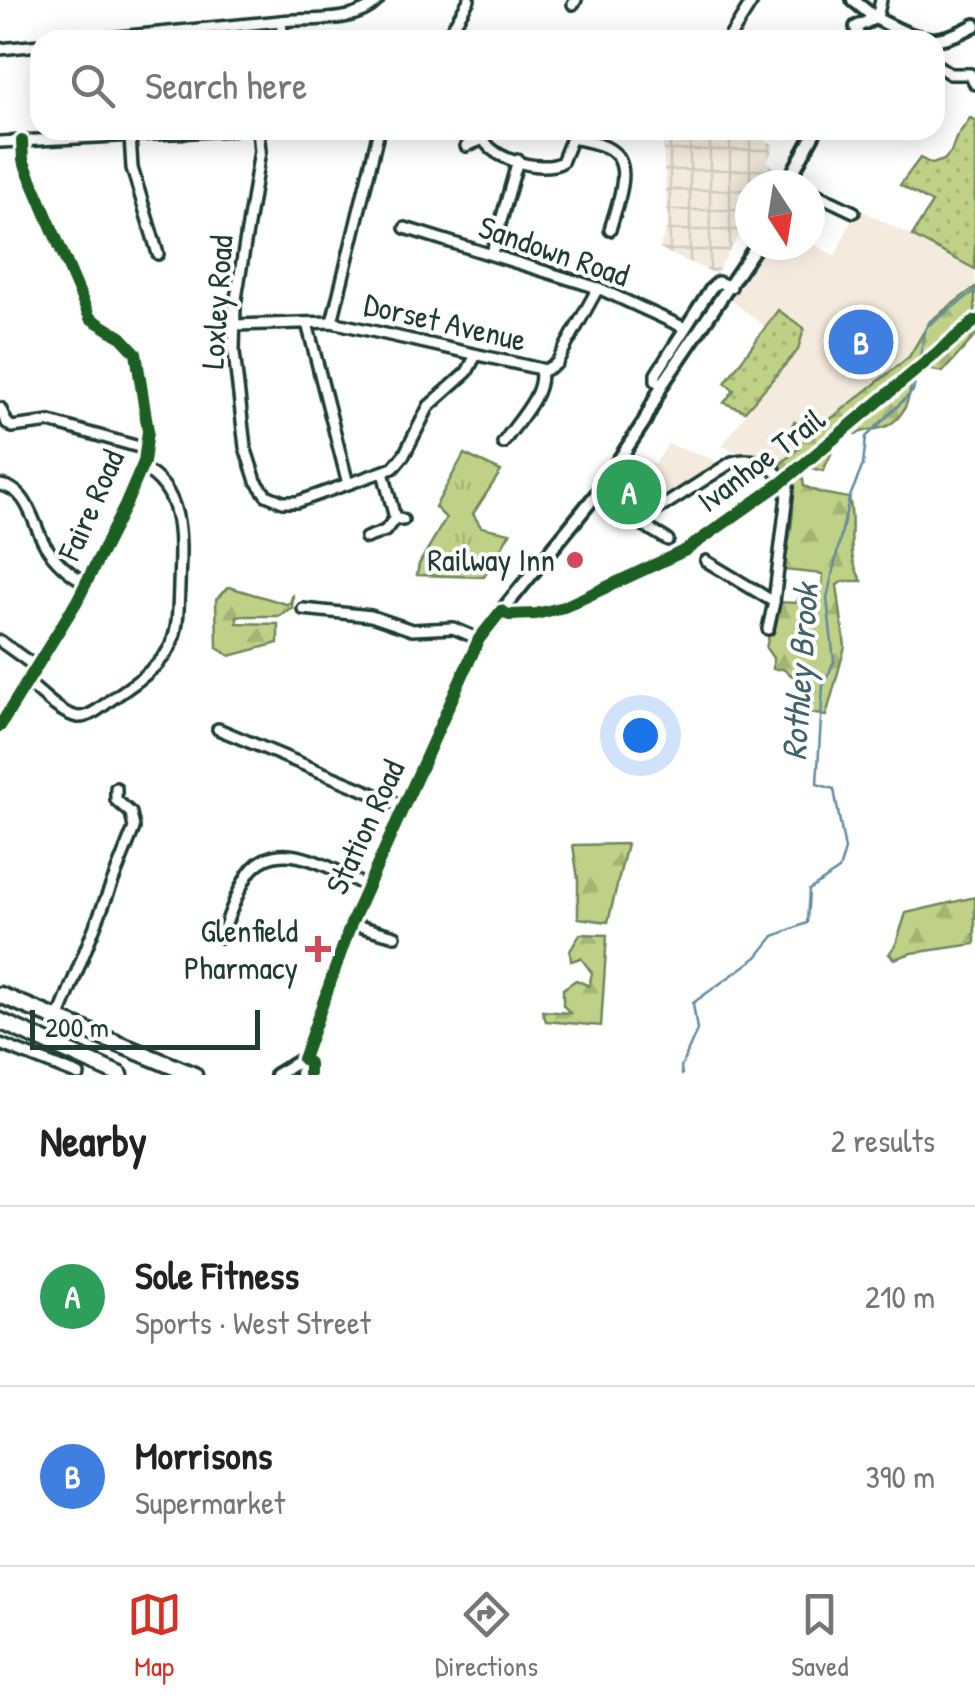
<!DOCTYPE html>
<html lang="en">
<head>
<meta charset="utf-8">
<style>
  body { margin:0; font-family:"Patrick Hand",sans-serif; background:#f2f2f2; color:#222 }
  .compass { position:absolute; left:735px; top:170px; width:90px; height:90px; border-radius:50%; background:#fff; box-shadow:0 5px 25px #0003; rotate:168deg }
  .scale { position:absolute; left:30px; bottom:25px; width:230px; box-sizing:border-box; padding-left:10px; border:5px solid #1f3d34; border-top:0; font-size:28px; line-height:35px; white-space:nowrap; color:#1f3d34; -webkit-text-stroke:8px #fff; paint-order:stroke }
  .you { position:absolute; left:640px; top:735px; width:35px; height:35px; margin:-25px; border:8px solid #fff; border-radius:50%; background:#1a73e8; box-shadow:0 0 0 15px #1a73e833 }
  .badge { display:grid; place-items:center; width:65px; height:65px; border-radius:50%; background:#d93025; color:#fff; font-size:32px; font-weight:700 }
  .pin { position:absolute; translate:-50% -50%; border:5px solid #fff; box-shadow:0 2px 10px #0006 }
  .list { margin:0; padding:0; list-style:none }
  h2 { display:flex; justify-content:space-between; align-items:center; height:130px; margin:0; padding:0 40px; font-size:42px }
  h2 small { font-size:32px; font-weight:400; color:#767676 }
  .list li { display:grid; grid-template-columns:65px 1fr auto; gap:30px; align-items:center; box-sizing:border-box; height:180px; padding:0 40px; border-top:2px solid #e0e0e0 }
  .list b { display:block; font-size:38px; white-space:nowrap }
  .list p { margin:0; font-size:32px; white-space:nowrap; color:#767676 }
  .list em { font-size:32px; font-style:normal; color:#767676 }
  .icon { flex:none; width:55px; height:55px; fill:none; stroke:currentColor; stroke-width:2; stroke-linecap:round; stroke-linejoin:round }
  .map { position:relative; flex:none; width:975px; height:1075px; overflow:hidden }
  .search { position:absolute; background:#fff; box-shadow:0 5px 25px #0003; left:30px; right:30px; top:30px; height:110px; display:flex; align-items:center; gap:25px; box-sizing:border-box; padding:0 35px; border-radius:30px; color:#767676; font-size:38px }
  .sheet { height:490px; background:#fff }
  nav { display:flex; justify-content:space-around; align-items:center; box-sizing:border-box; height:140px; border-top:2px solid #e0e0e0; background:#fff; font-size:28px; color:#767676 }
  nav a { display:grid; justify-items:center; gap:5px }
  nav .on { color:#d93025 }
  .map>svg:first-child { display:block }
</style>
</head>
<body>
<div class="map">
<svg width="975" height="1075" viewBox="0 0 975 1075">
  <defs>
    <pattern id="industrial-grid" width="8" height="8" patternUnits="userSpaceOnUse" patternTransform="scale(2.5)"><rect width="8" height="8" fill="#f4eadd"/><path d="M0 4h8M4 0v8" fill="none" stroke="#d1cabe"/></pattern>
    <pattern id="grass-dots" width="8" height="8" patternUnits="userSpaceOnUse" patternTransform="scale(2.5)"><rect width="8" height="8" fill="#bfd186"/><path d="M2 2h.1M6 6h.1" fill="none" stroke="#a4b474" stroke-width="1.8" stroke-linecap="round"/></pattern>
    <pattern id="forest-firs" width="22" height="20" patternUnits="userSpaceOnUse" patternTransform="scale(2.5)"><rect width="22" height="20" fill="#bfd186"/><path d="M5 1l3.5 6h-7zM16 11l3.5 6h-7z" fill="#a4b474"/></pattern>
    <pattern id="park-tufts" width="24" height="20" patternUnits="userSpaceOnUse" patternTransform="scale(2.5)"><rect width="24" height="20" fill="#bfd186"/><path d="M3 7l-1-3M5 7V3M7 7l1-3M15 17l-1-3M17 17v-4M19 17l1-3" fill="none" stroke="#a4b474"/></pattern>
  </defs>
  <rect width="100%" height="100%" fill="#fff"/>
  <filter id="ink" filterUnits="userSpaceOnUse"><feTurbulence type="fractalNoise" baseFrequency=".01" numOctaves="2"/><feDisplacementMap in="SourceGraphic" scale="20" xChannelSelector="R" yChannelSelector="G"/><feConvolveMatrix kernelMatrix="1 2 1 2 8 2 1 2 1" color-interpolation-filters="sRGB"/></filter>
  <g filter="url(#ink)">
    <g fill="#f4eadd">
      <path d="M 857,208 L 975,269 L 975,284 L 925,325 L 902,373 L 779,469 L 722,446 L 766,386 L 779,310 L 767,328 L 731,300 L 768,245 L 810,245 L 810,242 L 835,256 Z"/>
      <path d="M 668,444 L 713,459 L 718,466 L 638,518 L 599,495 L 630,452 L 655,464 Z"/>
    </g>
    <path fill="url(#industrial-grid)" d="M 668,130 L 734,130 L 774,144 L 767,163 L 776,167 L 767,185 L 750,185 L 750,217 L 716,274 L 659,249 L 668,224 L 662,132 Z"/>
    <g fill="url(#grass-dots)" stroke="#6f875d" stroke-width="2.5">
      <path d="M 970,118 L 975,120 L 975,269 L 912,236 L 932,203 L 900,185 L 920,158 L 932,164 L 944,160 L 951,152 L 956,138 Z"/>
      <path d="M 778,310 L 804,328 L 798,350 L 745,411 L 724,403 L 734,390 L 725,383 Z"/>
    </g>
    <g fill="url(#forest-firs)" stroke="#6f875d" stroke-width="2.5">
      <path d="M 975,287 L 975,336 L 943,372 L 926,369 L 933,360 L 928,354 L 917,360 C 910,383 912,414 887,426 C 877,430 867,429 855,434 L 846,425 L 823,451 L 831,454 L 823,471 L 811,468 L 802,474 L 804,486 L 821,493 L 849,498 C 857,527 843,551 862,581 L 844,581 L 837,585 L 845,647 L 826,716 L 810,713 L 810,689 L 783,669 L 773,669 L 773,658 L 766,648 L 777,602 L 796,603 L 804,588 L 822,589 L 823,574 L 783,570 C 789,538 804,491 779,465 L 799,448 L 786,438 L 794,422 L 818,429 L 909,357 L 930,321 Z"/>
      <path d="M 229,587 L 286,604 L 290,603 L 293,594 L 292,608 L 278,616 L 237,616 L 237,623 L 278,624 L 278,643 L 230,656 L 217,648 L 216,599 Z"/>
      <path d="M 627,844 L 608,922 L 578,918 L 578,879 L 573,845 Z"/>
      <path d="M 975,897 L 975,944 L 912,953 L 894,959 L 889,954 L 896,944 L 906,913 Z"/>
      <path d="M 580,934 L 607,935 L 601,1026 L 546,1021 L 542,1011 L 570,1013 L 563,1005 L 563,989 L 576,980 L 589,986 L 592,973 L 581,958 L 571,961 L 570,951 Z"/>
    </g>
    <path fill="url(#park-tufts)" stroke="#6f875d" stroke-width="2.5" d="M 464,454 L 501,471 L 473,514 L 481,527 L 510,533 L 484,577 L 417,575 L 419,564 L 446,518 L 435,507 Z"/>
    <g fill="none" stroke-linecap="round" stroke-linejoin="round">
      <path stroke="#638aa1" stroke-width="2.5" d="M 682,1075 L 681,1067 L 697,1030 L 693,1003 L 757,957 L 774,936 L 807,923 L 809,890 L 839,870 L 845,850 L 834,789 L 817,784 L 823,686 L 834,662 L 827,598 L 849,499 L 863,465 L 866,437 L 913,391 L 926,327 L 975,291"/>
      <defs>
        <g id="minor">
          <path d="M 573,4 L 576,0"/>
          <path d="M 877,18 L 881,0"/>
          <path d="M 281,21 C 310,18 358,24 378,0"/>
          <path d="M 88,40 L 281,21 L 283,40"/>
          <path d="M 445,40 L 469,0"/>
          <path d="M 728,40 L 753,0"/>
          <path d="M 0,49 L 40,45"/>
          <path d="M 935,64 L 950,74 L 970,74 L 975,84"/>
          <path d="M 258,130 L 260,151 L 235,305 L 234,352 L 245,447 L 256,481 L 266,495 L 283,502 L 297,502 L 393,468 L 404,455 L 429,406 L 467,372 L 476,355"/>
          <path d="M 482,130 C 480,158 543,174 562,162 L 575,130"/>
          <path d="M 130,136 L 132,168 L 158,254"/>
          <path d="M 572,138 C 585,141 602,143 612,151 C 635,167 615,209 610,230"/>
          <path d="M 0,142 L 232,130"/>
          <path d="M 466,146 L 481,140"/>
          <path d="M 810,191 L 854,212"/>
          <path d="M 405,228 L 598,288 L 685,328"/>
          <path d="M 492,253 L 518,160"/>
          <path d="M 332,322 L 379,130"/>
          <path d="M 307,323 L 348,484"/>
          <path d="M 234,325 L 332,322 L 545,370 L 556,364 L 598,288"/>
          <path d="M 662,385 L 656,381 L 656,374 L 711,288 L 718,282 L 731,287"/>
          <path d="M 0,408 L 7,423 L 12,427 L 50,422 L 146,449"/>
          <path d="M 503,443 C 516,423 546,394 540,370"/>
          <path d="M 383,472 L 395,518"/>
          <path d="M 0,485 C 29,489 32,523 45,545 C 55,561 70,574 86,583"/>
          <path d="M 595,496 L 638,522 L 732,462 C 757,455 775,467 788,487 L 774,602 L 706,561"/>
          <path d="M 638,522 L 668,540"/>
          <path d="M 366,538 L 385,531 L 395,518 L 403,520"/>
          <path d="M 303,609 L 371,616 L 412,630 L 453,628 L 479,639"/>
          <path d="M 768,629 L 774,602"/>
          <path d="M 0,641 L 36,667"/>
          <path d="M 27,682 C 41,693 60,714 78,717 C 90,718 104,705 112,699 C 131,686 159,668 170,647 C 179,628 178,607 179,586 C 180,545 187,491 142,468"/>
          <path d="M 0,726 L 77,601 L 125,506 L 144,462 L 148,431 L 136,353 L 121,337 L 90,318 L 23,160 L 22,141"/>
          <path d="M 218,729 L 405,807"/>
          <path d="M 351,924 L 395,936"/>
          <path d="M 221,937 C 229,916 237,891 249,873 C 279,832 335,871 368,887"/>
          <path d="M 58,1019 L 134,828 L 131,813 L 116,800 L 116,788"/>
          <path d="M 0,1044 L 79,1075"/>
        </g>
        <g id="tertiary">
          <path d="M 853,0 L 874,17"/>
          <path d="M 893,27 C 927,44 942,43 975,25"/>
          <path d="M 859,40 L 856,27 L 875,18 L 893,27 L 892,40"/>
          <path d="M 786,185 L 816,130"/>
          <path d="M 276,1075 L 303,1059"/>
          <path d="M 301,1075 L 303,1059 L 351,924 L 479,639 L 595,496 L 644,422 L 662,385 L 757,245"/>
        </g>
        <g id="trunk">
          <path d="M 0,995 L 194,1075"/>
          <path d="M 0,1021 L 120,1075"/>
        </g>
      </defs>
      <use href="#minor" stroke="#1f3d34" stroke-width="16"/>
      <use href="#tertiary" stroke="#1f3d34" stroke-width="18"/>
      <use href="#trunk" stroke="#1f3d34" stroke-width="21"/>
      <use href="#minor" stroke="#fff" stroke-width="9"/>
      <use href="#tertiary" stroke="#fff" stroke-width="10"/>
      <use href="#trunk" stroke="#fff" stroke-width="14"/>
      <defs>
        <g id="cycleway">
          <path d="M 0,726 L 77,601 L 125,506 L 144,462 L 148,431 L 136,353 L 121,337 L 90,318 L 23,160 L 22,141"/>
          <path d="M 309,1075 L 309,1063 L 303,1059 L 351,924 L 479,639 L 501,611 L 509,615 L 536,614 L 564,607 L 686,550 L 781,483 L 975,321"/>
        </g>
      </defs>
      <use href="#cycleway" stroke="#fff" stroke-width="19"/>
      <use href="#cycleway" stroke="#1b5e20" stroke-width="12"/>
    </g>
  </g>
  <g fill="#d1495b" stroke="#fff" stroke-width="4">
    <circle cx="575" cy="560" r="10"/>
    <path d="M313 934h10v10h10v10h-10v10h-10v-10h-10v-10h10z"/>
  </g>
  <g text-anchor="middle" stroke-width="8" stroke-linejoin="round" paint-order="stroke">
    <g font-size="32" fill="#1f3d34" stroke="#fff">
      <text transform="translate(554 251) rotate(19)" y="11">Sandown Road</text>
      <text transform="translate(217 302) rotate(-86)" y="11">Loxley Road</text>
      <text transform="translate(445 322) rotate(13)" y="11">Dorset Avenue</text>
      <text transform="translate(761 460) rotate(-37)" y="11">Ivanhoe Trail</text>
      <text transform="translate(91 505) rotate(-66)" y="11">Faire Road</text>
      <text transform="translate(365 827) rotate(-65)" y="11">Station Road</text>
    </g>
    <g font-size="32" fill="#1f3d34" stroke="#fff" text-anchor="end">
      <text x="555" y="571">Railway Inn</text>
      <text x="298" y="942">Glenfield<tspan x="298" dy="37">Pharmacy</tspan></text>
    </g>
    <g font-size="35" font-style="italic" fill="#41636b" stroke="#fff">
      <text transform="translate(800 672) rotate(-86)" y="12">Rothley Brook</text>
    </g>
  </g>
</svg>
<svg class="compass" viewBox="-18 -18 36 36"><path d="M0-13l5 13h-10z" fill="#e53935"/><path d="M0 13l5-13h-10z" fill="#767676"/></svg>
<div class="scale">200 m</div>
<div class="you"></div>
<div class="pin badge" style="left:629px;top:492px;background:#2e9e5b">A</div>
<div class="pin badge" style="left:861px;top:342px;background:#3f7fe0">B</div>
<div class="search"><svg class="icon" aria-label="search" viewBox="0 0 24 24"><circle cx="10" cy="10" r="6"/><path d="M15 15l6 6"/></svg>Search here</div>
</div>
<section class="sheet">
<h2>Nearby<small>2 results</small></h2>
<ul class="list">
<li><span class="badge" style="background:#2e9e5b">A</span><div><b>Sole Fitness</b><p>Sports · West Street</p></div><em>210 m</em></li>
<li><span class="badge" style="background:#3f7fe0">B</span><div><b>Morrisons</b><p>Supermarket</p></div><em>390 m</em></li>
</ul>
</section>
<nav>
<a class="on"><svg class="icon" aria-label="map" viewBox="0 0 24 24"><path d="M3 6l6-2 6 2 6-2v14l-6 2-6-2-6 2zM9 4v14M15 6v14"/></svg>Map</a>
<a><svg class="icon" aria-label="directions" viewBox="0 0 24 24"><path d="M12 3l9 9-9 9-9-9zM9 14v-3h6M13 9l2 2-2 2"/></svg>Directions</a>
<a><svg class="icon" aria-label="saved" viewBox="0 0 24 24"><path d="M7 4h10v16l-5-4-5 4z"/></svg>Saved</a>
</nav>
</body>
</html>
